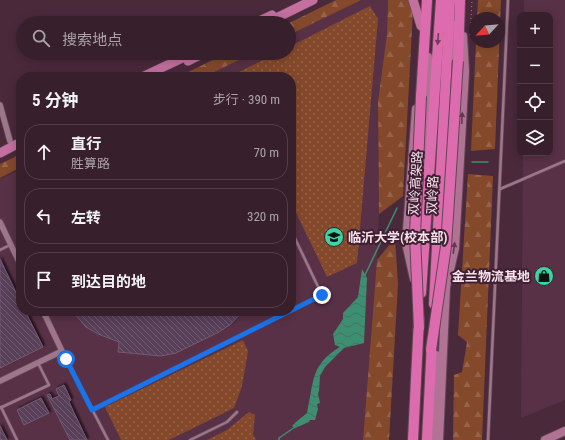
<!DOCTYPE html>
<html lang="zh">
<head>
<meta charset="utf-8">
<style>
  body { margin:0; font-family:"Roboto Condensed","Noto Sans SC",sans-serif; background:#3f2734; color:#f1f3f6 }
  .controls { position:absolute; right:12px; top:12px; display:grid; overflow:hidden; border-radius:8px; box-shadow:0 2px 10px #0003 }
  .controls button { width:36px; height:36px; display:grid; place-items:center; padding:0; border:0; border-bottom:1px solid #523d48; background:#381f2c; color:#f1f3f6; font:20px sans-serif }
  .compass { position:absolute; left:469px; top:12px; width:36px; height:36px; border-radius:50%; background:#381f2c; box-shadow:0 2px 10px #0003; rotate:244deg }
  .stop { position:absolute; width:12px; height:12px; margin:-9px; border:3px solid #1a73e8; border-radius:50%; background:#fff }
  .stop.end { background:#1a73e8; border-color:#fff; box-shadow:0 1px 4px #0008 }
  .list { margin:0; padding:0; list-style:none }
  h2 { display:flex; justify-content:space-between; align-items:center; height:52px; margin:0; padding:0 16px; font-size:17px }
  h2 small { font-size:13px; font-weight:400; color:#aba2a9 }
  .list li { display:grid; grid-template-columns:26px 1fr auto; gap:12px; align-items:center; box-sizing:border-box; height:56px; margin:0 8px 8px; padding:0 8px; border:1px solid #523d48; border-radius:16px }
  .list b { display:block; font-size:15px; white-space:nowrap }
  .list p { margin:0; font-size:13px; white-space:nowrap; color:#aba2a9 }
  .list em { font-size:13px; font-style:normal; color:#aba2a9 }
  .icon { flex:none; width:22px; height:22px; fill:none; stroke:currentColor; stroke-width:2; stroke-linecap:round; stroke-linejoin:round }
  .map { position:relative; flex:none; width:565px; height:440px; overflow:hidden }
  .search { position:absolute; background:#381f2c; box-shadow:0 2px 10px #0003; left:16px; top:16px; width:280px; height:44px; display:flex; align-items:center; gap:10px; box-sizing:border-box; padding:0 14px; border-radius:22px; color:#aba2a9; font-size:15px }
  .panel { position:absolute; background:#381f2c; box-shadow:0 2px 10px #0003; left:16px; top:72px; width:280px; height:244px; border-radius:16px }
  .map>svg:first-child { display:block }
</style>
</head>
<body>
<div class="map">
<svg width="565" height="440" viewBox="0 0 565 440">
  <defs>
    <pattern id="grass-dots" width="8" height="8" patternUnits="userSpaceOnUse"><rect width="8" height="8" fill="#84492b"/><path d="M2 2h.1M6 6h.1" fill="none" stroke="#96634a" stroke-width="1.8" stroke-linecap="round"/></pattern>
    <pattern id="forest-firs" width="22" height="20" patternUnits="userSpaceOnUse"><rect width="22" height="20" fill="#84492b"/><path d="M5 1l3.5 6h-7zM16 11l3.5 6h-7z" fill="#96634a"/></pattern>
    <pattern id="water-waves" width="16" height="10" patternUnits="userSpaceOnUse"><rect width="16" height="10" fill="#3e8e71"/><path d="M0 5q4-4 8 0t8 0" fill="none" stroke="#427462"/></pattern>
    <pattern id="building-back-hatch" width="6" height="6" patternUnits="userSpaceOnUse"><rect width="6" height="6" fill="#593f59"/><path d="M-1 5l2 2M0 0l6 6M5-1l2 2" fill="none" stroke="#715a71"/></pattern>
    <filter id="shadow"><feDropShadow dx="2" dy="-2" stdDeviation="1" flood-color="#0009"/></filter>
  </defs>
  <rect width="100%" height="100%" fill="#4a293b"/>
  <g fill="#583146">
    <path d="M 354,0 L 388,0 L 387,34 L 378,101 L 379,214 L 377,260 L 363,440 L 0,440 L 0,179 L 21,169 L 21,311 L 291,311 L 291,77 L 200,77 L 247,53 L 289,53 L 289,32 Z"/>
    <path d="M 524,0 L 565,0 L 565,400 L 521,418 L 523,153 L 550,153 L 550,15 L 524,15 Z"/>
  </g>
  <g fill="url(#grass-dots)">
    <path d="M 370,6 L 378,19 L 357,263 L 327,277 L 291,202 L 291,77 L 231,76 L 277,53 L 289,53 L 289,47 Z"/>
    <path d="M 243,340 L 248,351 L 242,386 L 234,408 L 169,440 L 121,440 L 105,407 Z"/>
    <path d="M 249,412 L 255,415 L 253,435 L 256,440 L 207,440 L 227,430 Z"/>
  </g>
  <g fill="url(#forest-firs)">
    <path d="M 336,0 L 361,0 L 289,35 L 289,23 Z"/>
    <path d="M 388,0 L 410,0 L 413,10 L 403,196 L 379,214 L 378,101 L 387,34 Z"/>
    <path d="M 478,0 L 501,0 L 495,149 L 471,151 L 476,42 L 499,42 L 499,18 L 477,18 Z"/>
    <path d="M 227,53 L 253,53 L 204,77 L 178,77 Z"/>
    <path d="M 21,154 L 21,167 L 0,178 L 0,164 Z"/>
    <path d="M 468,174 L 493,176 L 482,440 L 453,440 L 454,375 L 462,372 L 467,342 L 458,335 Z"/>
    <path d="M 395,238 L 398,284 L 389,440 L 363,440 L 377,260 Z"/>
  </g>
  <path fill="url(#water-waves)" d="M 362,269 L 367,278 L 364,343 L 344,348 L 325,367 L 320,376 L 319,391 L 318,394 L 320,403 L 317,404 L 318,409 L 315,420 L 310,420 L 309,422 L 295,428 L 292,426 L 296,422 L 307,413 C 314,382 310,365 340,347 L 335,345 L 333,334 L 343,319 L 343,313 L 358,297 Z"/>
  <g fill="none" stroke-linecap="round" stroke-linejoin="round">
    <g stroke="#3e8e71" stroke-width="1.5">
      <path d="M 472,162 L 488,162"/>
      <path d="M 365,275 L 397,208"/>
      <path d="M 279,440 L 279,438 L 295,427"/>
    </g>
  </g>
  <g fill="url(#building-back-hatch)" stroke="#755975" filter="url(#shadow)">
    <path d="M 0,259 L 21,303 L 21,311 L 25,311 L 43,347 L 0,368 Z"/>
    <path d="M 72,311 L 243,311 L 231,324 L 219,332 L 176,353 L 161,356 L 118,352 L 119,342 L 98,334 L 86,327 Z"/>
    <path d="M 64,385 L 71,400 L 69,402 L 87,440 L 70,440 L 47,395 L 50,394 L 52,399 L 59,396 L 56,389 Z"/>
    <path d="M 41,398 L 49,413 L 24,425 L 17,410 Z"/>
    <path d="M 0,426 L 7,440 L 0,440 Z"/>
  </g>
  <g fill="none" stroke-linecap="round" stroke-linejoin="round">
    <defs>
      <g id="lane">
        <path d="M 500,189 L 565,161"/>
        <path d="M 0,250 L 10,245"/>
        <path d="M 62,351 L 108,440"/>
        <path d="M 1,407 L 17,440"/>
        <path d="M 0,408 L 49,385 L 38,363"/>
        <path d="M 92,410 L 322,295 L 291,230"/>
        <path d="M 190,440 L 227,422 L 237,412"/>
        <path d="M 488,440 L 508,0"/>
      </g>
      <g id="street">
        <path d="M 0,105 L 10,141"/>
        <path d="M 0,222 L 21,266"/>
        <path d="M 0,381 L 62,351 L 43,311"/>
      </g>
      <g id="secondary">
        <path d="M 451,56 L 455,25"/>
        <path d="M 425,171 L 428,94 L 428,57"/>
        <path d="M 414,279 L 406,243 L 416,109"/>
        <path d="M 432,440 L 436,355"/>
        <path d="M 439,440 L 446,287 L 455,248 L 465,71 L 463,36"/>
        <path d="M 545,440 L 565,431"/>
      </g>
      <g id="primary">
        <path d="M 413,0 L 421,26"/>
        <path d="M 255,23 L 272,15"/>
        <path d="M 266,23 L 313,0"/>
        <path d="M 188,61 L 204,53"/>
        <path d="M 142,77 L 193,53"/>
        <path d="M 0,153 L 21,142"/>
      </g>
      <g id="highway">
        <path d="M 458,61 L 460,0"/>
        <path d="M 421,96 L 427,1"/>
        <path d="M 421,293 L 441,0"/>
        <path d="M 434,304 L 450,0"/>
        <path d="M 413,440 L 419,319"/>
        <path d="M 427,440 L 432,342"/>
      </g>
    </defs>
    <use href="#lane" stroke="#634656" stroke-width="4"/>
    <use href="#street" stroke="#634656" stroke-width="7"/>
    <use href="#secondary" stroke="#634656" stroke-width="10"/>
    <use href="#primary" stroke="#634656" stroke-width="10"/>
    <use href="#highway" stroke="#634656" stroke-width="12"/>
    <path stroke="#a58a98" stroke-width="1" stroke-dasharray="1 3" stroke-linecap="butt" d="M 470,35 L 472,0"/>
    <use href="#lane" stroke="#9d768a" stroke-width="2.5"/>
    <use href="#street" stroke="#9d768a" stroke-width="5.5"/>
    <use href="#secondary" stroke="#b07394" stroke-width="8"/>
    <use href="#primary" stroke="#c3709f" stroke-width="9"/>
    <use href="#highway" stroke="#dc6cad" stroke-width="10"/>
    <defs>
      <g id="highway-bridge">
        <path d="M 419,328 L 415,235 L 421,96"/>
        <path d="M 431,350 L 446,246 L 458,61"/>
      </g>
    </defs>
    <use href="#highway-bridge" stroke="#634656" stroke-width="12" stroke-linecap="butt"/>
    <use href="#highway-bridge" stroke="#dc6cad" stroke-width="10"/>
  </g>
  <defs><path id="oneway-solid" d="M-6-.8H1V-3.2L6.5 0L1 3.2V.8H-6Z"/></defs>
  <use fill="#763a5c" href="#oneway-solid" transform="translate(438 39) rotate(94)"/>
  <g fill="#61384f">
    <use href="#oneway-solid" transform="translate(462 118) rotate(-87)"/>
    <use href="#oneway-solid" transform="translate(454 248) rotate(-82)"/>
  </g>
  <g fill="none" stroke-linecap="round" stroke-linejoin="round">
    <path stroke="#1a73e8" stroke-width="5" d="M 66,359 L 92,410 L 322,295"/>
  </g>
  <defs>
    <symbol id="university-disc" viewBox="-11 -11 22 22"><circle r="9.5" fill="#3dd4a3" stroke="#3f1f31"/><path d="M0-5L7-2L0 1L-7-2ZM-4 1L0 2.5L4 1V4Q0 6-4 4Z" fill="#111"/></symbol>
    <symbol id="shop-disc" viewBox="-11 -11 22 22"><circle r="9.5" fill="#3dd4a3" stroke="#3f1f31"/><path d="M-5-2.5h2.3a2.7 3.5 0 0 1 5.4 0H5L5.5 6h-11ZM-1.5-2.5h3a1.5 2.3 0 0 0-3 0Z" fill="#111"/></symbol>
  </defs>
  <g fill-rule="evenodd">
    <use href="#university-disc" x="323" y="226" width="22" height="22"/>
    <use href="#shop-disc" x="533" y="265" width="22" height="22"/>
  </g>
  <g text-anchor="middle" stroke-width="4" stroke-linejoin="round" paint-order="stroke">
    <g font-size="13" fill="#f6e0eb" stroke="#3f1f31">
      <text transform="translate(415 183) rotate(-86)" y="5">双岭高架路</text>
      <text transform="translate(432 195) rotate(-87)" y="5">双岭路</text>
    </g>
    <g font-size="13" font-weight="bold" fill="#f6e0eb" stroke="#3f1f31" text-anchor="start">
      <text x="348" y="242">临沂大学(校本部)</text>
      <text x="530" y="281" text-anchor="end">金兰物流基地</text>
    </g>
  </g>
</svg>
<div class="controls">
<button>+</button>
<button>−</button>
<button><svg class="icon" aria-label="locate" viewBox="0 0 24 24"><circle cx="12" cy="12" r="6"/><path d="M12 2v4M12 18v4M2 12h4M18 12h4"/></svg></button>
<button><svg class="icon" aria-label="layers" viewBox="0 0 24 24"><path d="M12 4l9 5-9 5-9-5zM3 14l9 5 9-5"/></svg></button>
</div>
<svg class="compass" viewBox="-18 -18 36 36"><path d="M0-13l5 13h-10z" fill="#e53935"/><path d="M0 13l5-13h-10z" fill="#aba2a9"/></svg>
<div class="stop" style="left:66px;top:359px"></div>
<div class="stop end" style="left:322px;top:295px"></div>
<div class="search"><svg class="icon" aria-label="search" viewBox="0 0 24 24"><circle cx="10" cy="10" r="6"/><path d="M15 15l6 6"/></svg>搜索地点</div>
<section class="panel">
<h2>5 分钟<small>步行 · 390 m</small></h2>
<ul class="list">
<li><svg class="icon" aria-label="ahead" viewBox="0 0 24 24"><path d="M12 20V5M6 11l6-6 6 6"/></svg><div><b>直行</b><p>胜算路</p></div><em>70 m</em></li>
<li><svg class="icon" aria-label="left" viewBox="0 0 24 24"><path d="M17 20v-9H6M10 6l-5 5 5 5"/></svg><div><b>左转</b></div><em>320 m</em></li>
<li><svg class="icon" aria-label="arrive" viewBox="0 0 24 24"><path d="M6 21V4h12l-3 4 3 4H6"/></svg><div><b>到达目的地</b></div></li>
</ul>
</section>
</div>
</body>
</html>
